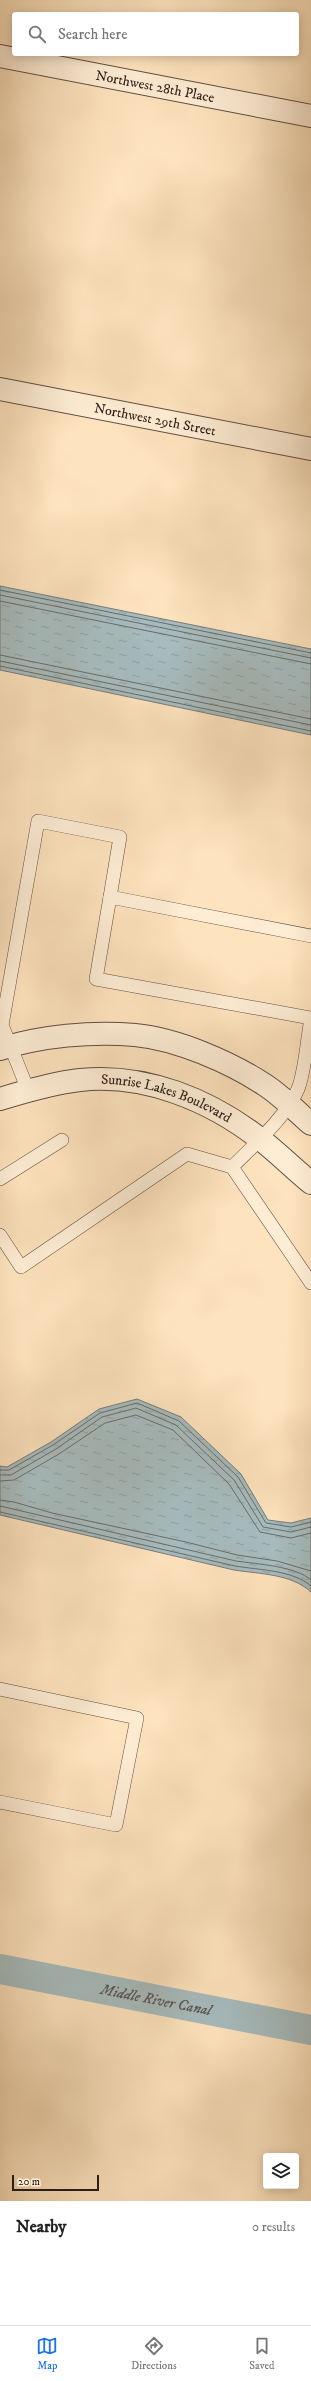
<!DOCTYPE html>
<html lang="en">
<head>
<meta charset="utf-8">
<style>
  body { margin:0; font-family:"IM FELL DW Pica",serif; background:#f6f6f6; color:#222 }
  .controls { position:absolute; right:12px; bottom:12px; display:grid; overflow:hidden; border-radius:4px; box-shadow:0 2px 10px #0003 }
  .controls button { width:36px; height:36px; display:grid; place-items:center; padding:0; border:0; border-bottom:1px solid #e0e0e0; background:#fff; color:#222; font:20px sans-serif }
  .scale { position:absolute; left:12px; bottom:10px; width:87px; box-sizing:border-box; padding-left:4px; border:2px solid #2f1d17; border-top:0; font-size:11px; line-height:14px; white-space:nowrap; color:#2f1d17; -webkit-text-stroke:3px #feedd5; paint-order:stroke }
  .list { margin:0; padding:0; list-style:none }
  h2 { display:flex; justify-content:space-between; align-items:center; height:52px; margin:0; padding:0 16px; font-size:17px }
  h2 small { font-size:13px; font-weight:400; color:#767676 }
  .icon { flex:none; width:22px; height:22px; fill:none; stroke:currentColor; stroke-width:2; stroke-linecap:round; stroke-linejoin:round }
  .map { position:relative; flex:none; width:311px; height:2201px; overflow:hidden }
  .search { position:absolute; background:#fff; box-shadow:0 2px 10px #0003; left:12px; right:12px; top:12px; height:44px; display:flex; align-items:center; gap:10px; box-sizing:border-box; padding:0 14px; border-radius:4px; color:#767676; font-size:15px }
  .sheet { height:124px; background:#fff }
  nav { display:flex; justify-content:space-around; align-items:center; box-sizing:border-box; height:56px; border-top:1px solid #e0e0e0; background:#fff; font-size:11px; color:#767676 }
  nav a { display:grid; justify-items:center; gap:2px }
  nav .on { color:#1a73e8 }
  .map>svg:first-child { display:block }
</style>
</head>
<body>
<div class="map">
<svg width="311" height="2201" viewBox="0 0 311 2201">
  <defs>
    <pattern id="water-ripples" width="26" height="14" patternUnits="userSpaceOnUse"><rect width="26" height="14" fill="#a6bbbd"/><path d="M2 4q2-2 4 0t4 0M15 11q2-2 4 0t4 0" fill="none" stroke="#8fa0a2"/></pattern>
  </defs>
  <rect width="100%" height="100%" fill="#fde3be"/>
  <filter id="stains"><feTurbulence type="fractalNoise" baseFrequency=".005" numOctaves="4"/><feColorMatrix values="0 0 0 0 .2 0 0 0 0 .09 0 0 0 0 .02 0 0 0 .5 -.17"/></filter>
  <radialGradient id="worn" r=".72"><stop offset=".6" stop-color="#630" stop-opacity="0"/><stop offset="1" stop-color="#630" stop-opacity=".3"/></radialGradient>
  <g fill="url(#water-ripples)" stroke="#767c7b">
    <path d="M 0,586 L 311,649 L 311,735 L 0,670 Z"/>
    <path d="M 137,1399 L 181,1417 L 241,1474 L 268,1520 L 291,1523 L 311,1518 L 311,1592 C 292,1574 260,1574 234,1570 L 0,1515 L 0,1466 L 7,1467 L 51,1442 L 99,1409 Z"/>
  </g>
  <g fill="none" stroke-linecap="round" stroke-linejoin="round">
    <g stroke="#6a6c6a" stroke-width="1">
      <path d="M 0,590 L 311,653"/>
      <path d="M 0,595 L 311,658"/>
      <path d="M 0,601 L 311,664"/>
      <path d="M 0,655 L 311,719"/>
      <path d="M 0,661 L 311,725"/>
      <path d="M 0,666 L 311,731"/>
      <path d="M 0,1470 L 9,1470 L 53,1445 L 100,1413 L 137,1403 L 179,1421 L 238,1477 L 266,1523 L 291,1527 L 311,1522"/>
      <path d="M 0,1475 L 11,1475 L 56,1449 L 102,1417 L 136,1408 L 176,1425 L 234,1480 L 263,1527 L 291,1532 L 311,1527"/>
      <path d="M 0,1481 L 14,1480 L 59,1454 L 105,1423 L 136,1415 L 173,1430 L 229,1484 L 260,1532 L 291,1538 L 311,1533"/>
      <path d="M 0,1500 L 14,1502 L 52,1513 L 186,1542 L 237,1555 L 277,1561 L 311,1571"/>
      <path d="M 0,1506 L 236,1561 C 256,1564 296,1566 311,1580"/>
      <path d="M 0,1512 L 235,1566 C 259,1570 293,1570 311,1586"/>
    </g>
    <path stroke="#a6bbbd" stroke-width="30" id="s1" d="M 0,1969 L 311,2030"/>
    <defs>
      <g id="service">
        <path d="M 311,936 L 110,897 L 96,979 L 311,1018"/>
        <path d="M 311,1019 C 307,1039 305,1072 298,1089 C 286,1117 253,1146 232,1167 L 311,1283"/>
        <path d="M 28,1090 L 2,1025 L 38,821 L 120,837 L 110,897"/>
        <path d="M 0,1179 L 62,1140"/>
        <path d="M 0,1235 L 21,1267 L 187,1154 L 232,1167"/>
        <path d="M 0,1689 L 137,1718 L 116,1825 L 0,1802"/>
      </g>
      <g id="minor">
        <path id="s2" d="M 0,56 L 311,116"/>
        <path id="s3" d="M 0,389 L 311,449"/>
      </g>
      <g id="tertiary">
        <path d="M 0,1049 C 41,1036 92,1031 135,1035 C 177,1039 230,1062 265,1085 C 282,1096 296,1111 311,1124"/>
        <path id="s4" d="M 0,1099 C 26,1091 53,1083 80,1080 C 145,1073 210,1100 260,1139 C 278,1153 294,1169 311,1183"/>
      </g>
    </defs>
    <use href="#service" stroke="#624e41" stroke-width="14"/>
    <use href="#minor" stroke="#624e41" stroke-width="24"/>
    <use href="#tertiary" stroke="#624e41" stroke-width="24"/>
    <use href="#service" stroke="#feedd5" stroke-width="13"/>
    <use href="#minor" stroke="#feedd5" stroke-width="22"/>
    <use href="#tertiary" stroke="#feedd5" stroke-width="22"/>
  </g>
  <g text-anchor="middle" stroke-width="4" stroke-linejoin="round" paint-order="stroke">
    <g font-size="14" fill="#2f1d17" stroke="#feedd5">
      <text dy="5" stroke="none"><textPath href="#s2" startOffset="158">Northwest 28th Place</textPath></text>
      <text dy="5" stroke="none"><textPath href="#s3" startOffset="158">Northwest 29th Street</textPath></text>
      <text dy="5" stroke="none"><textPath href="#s4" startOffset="172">Sunrise Lakes Boulevard</textPath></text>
    </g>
    <g font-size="15" font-style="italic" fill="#595451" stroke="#feedd5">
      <text dy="5" stroke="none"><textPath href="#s1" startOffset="159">Middle River Canal</textPath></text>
    </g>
  </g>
  <rect width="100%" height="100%" filter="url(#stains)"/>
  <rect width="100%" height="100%" fill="url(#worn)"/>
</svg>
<div class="controls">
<button><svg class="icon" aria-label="layers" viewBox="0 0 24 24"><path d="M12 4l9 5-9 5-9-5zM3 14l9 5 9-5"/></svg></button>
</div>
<div class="scale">20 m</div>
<div class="search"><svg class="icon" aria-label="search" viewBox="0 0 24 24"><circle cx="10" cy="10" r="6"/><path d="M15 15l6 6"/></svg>Search here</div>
</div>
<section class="sheet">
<h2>Nearby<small>0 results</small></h2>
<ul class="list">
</ul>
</section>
<nav>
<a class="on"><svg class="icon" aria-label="map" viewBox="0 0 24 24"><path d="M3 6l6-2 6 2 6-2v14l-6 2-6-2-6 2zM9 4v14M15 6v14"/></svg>Map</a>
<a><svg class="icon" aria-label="directions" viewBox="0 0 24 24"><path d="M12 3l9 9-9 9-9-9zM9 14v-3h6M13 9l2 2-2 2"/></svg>Directions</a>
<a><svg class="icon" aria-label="saved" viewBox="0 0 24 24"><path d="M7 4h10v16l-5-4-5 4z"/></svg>Saved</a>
</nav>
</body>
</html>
